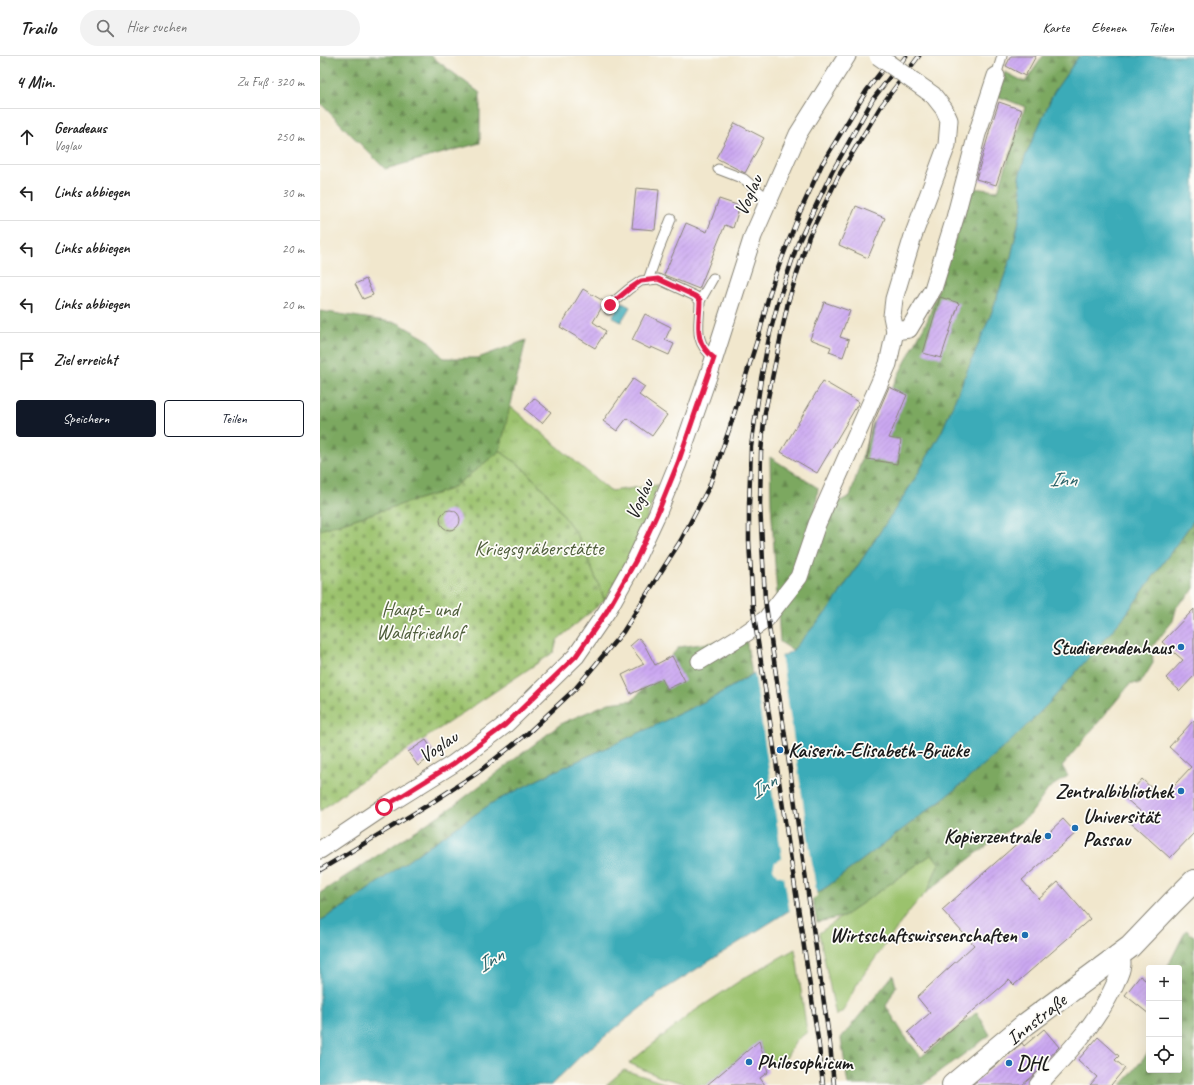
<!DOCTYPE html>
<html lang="de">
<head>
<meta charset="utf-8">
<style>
  body { margin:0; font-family:Caveat,sans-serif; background:#f2f2f2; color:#222 }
  .controls { position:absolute; right:12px; bottom:12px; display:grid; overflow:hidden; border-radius:4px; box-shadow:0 4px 16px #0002 }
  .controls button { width:36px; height:36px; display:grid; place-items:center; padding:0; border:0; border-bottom:1px solid #e0e0e0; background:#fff; color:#222; font:20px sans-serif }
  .stop { position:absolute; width:12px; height:12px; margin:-9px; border:3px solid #e11d48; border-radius:50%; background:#fff }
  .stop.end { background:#e11d48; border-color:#fff; box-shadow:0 1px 4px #0008 }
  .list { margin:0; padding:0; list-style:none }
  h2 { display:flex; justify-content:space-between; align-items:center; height:52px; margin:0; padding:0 16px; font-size:17px }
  h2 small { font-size:13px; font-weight:400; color:#767676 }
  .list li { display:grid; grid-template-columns:26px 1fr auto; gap:12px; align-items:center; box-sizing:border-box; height:56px; padding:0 16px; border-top:1px solid #e0e0e0 }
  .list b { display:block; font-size:15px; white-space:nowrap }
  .list p { margin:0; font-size:13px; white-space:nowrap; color:#767676 }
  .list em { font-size:13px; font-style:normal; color:#767676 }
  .actions { display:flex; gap:8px; padding:12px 16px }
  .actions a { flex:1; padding:9px 0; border:1px solid #111827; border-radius:4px; text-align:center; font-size:14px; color:#111827 }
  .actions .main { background:#111827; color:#fff }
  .icon { flex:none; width:22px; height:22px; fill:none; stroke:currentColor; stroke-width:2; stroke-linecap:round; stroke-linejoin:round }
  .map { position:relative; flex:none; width:874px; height:1029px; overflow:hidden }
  header { display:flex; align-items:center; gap:24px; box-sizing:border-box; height:56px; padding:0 20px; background:#fff; border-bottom:1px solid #e0e0e0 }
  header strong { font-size:19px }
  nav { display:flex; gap:22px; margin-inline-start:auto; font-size:14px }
  .search { width:280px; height:36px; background:#f2f2f2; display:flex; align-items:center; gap:10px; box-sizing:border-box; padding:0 14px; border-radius:22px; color:#767676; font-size:15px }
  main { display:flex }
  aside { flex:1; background:#fff }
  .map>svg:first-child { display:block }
</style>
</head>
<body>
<header>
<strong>Trailo</strong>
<div class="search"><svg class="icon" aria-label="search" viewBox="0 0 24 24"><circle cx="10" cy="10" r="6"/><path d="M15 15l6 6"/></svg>Hier suchen</div>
<nav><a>Karte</a><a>Ebenen</a><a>Teilen</a></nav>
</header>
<main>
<aside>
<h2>4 Min.<small>Zu Fuß · 320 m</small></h2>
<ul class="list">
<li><svg class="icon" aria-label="ahead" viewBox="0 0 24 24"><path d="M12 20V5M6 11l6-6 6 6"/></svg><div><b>Geradeaus</b><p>Voglau</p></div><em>250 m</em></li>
<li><svg class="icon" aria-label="left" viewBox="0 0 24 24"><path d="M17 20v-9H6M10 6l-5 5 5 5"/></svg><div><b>Links abbiegen</b></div><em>30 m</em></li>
<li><svg class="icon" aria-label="left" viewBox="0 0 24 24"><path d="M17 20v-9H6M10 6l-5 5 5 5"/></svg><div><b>Links abbiegen</b></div><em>20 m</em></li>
<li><svg class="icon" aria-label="left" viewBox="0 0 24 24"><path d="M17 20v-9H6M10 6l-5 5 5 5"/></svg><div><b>Links abbiegen</b></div><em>20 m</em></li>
<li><svg class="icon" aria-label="arrive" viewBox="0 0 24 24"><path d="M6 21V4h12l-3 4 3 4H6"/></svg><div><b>Ziel erreicht</b></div></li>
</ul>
<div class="actions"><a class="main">Speichern</a><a>Teilen</a></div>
</aside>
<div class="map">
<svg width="874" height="1029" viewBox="0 0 874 1029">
  <defs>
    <pattern id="forest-firs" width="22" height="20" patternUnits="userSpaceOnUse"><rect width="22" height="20" fill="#7ca860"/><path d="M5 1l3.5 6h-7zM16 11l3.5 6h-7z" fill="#65884e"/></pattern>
    <pattern id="cemetery-stones" width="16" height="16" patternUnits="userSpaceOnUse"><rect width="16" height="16" fill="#9bc26d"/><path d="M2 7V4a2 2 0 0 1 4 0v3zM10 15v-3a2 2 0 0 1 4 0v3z" fill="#85a65e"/></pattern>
    <pattern id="park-tufts" width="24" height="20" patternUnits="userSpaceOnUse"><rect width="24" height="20" fill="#9bc26d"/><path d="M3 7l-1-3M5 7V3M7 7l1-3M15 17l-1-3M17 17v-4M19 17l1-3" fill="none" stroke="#85a65e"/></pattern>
    <pattern id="building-hatch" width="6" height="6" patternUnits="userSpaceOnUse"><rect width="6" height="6" fill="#cba7f1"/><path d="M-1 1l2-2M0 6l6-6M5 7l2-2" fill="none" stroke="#ae8fce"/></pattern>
  </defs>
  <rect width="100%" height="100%" fill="#fdfcf7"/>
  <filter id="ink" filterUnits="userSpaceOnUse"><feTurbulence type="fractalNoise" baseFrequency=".025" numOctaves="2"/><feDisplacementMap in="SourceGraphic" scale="8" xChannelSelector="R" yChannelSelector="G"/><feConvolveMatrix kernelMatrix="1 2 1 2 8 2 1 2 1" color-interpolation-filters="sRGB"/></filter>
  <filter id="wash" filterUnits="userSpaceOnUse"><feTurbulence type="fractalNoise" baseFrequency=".012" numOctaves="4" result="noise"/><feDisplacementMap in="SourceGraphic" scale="16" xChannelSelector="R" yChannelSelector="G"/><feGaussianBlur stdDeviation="0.9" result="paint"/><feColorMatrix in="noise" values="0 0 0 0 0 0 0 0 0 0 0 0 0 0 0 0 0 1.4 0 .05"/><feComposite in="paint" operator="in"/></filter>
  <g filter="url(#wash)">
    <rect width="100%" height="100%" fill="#f1e7cd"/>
    <g fill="#9bc26d" stroke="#5c6f44">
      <path d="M 612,798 L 619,807 L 607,836 L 596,847 L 587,858 L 537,928 L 523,955 L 516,960 L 499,877 Z"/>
      <path d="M 475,893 L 487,976 L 476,985 L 466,1002 L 446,1009 L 439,986 L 387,1029 L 364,1029 L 363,1027 L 340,1021 L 309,1007 L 373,956 L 424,922 Z"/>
    </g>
    <g fill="url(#forest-firs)" stroke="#4c623e">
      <path d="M 0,0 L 111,0 L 160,37 L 160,87 L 65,113 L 0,47 Z"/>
      <path d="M 723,0 L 759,0 L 734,36 L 705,101 L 699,121 L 703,147 L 691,201 L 671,258 L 622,375 L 593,426 L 510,552 L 473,594 L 460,586 L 451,447 L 450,401 L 498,432 L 495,458 L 530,440 L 553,367 L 608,263 L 652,132 L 678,135 L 705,51 L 677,40 L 685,16 L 705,26 Z"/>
      <path d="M 0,255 L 78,267 L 108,284 L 123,302 L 158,302 L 206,284 L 180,395 L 131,433 L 0,474 Z"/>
      <path d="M 874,464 L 874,532 L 871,537 L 857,550 L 853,565 L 832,591 L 833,607 L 820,628 L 811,627 L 742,710 L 748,720 L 729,732 L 710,759 L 657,797 L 607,836 L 619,807 L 612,798 L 523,861 L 497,866 L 492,841 L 508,830 L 642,728 L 804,561 Z"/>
      <path d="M 426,582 L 432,618 L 396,640 L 332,671 L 231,717 L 172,747 L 103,794 L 28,848 L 0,865 L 0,837 L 132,751 L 242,667 L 289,647 L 313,644 L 359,591 Z"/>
      <path d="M 866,874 L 874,880 L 874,1029 L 801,1029 L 811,1018 L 829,995 L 829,1014 L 859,1014 L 859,912 L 847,912 Z"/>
      <path d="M 573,919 L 576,930 L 566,950 L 584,979 L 601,1001 L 657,956 L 670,979 L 602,1029 L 528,1029 L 521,982 Z"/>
    </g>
    <path fill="url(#cemetery-stones)" stroke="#5c6f44" d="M 180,395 L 203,412 L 228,438 L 258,480 L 285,544 L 237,584 L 234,596 L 29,733 L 0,755 L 0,474 L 131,433 Z"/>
    <g fill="url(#park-tufts)" stroke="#5c6f44">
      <path d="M 190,350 L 290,435 L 338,429 L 322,476 L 285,544 L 258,480 L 228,438 L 203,412 L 180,395 Z"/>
      <path d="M 304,1014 L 344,1027 L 347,1029 L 286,1029 Z"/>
    </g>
    <g fill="#3babb8" stroke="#2c646a">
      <path d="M 759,0 L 874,0 L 874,464 L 804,561 L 729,647 L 692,684 L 642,728 L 508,830 L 342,935 L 264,997 L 231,1029 L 0,1029 L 0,865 L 28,848 L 103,794 L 172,747 L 231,717 L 332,671 L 396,640 L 473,594 L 510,552 L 593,426 L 622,375 L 671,258 L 691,201 L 703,147 L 699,121 L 705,101 L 734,36 Z"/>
      <path d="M 301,246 L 310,251 L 301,266 L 292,261 Z"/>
    </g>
    <path fill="#f1e7cd" d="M 461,598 L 497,840 L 470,857 L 464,821 L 457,819 L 453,813 L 455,806 L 462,802 L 434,614 Z"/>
    <g id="blocks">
      <g fill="url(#building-hatch)">
        <path d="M 691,0 L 716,0 L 705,20 L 686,10 Z"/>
        <path d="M 679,46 L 702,54 L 676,129 L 656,123 L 669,77 L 669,76 Z"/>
        <path d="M 415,67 L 444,82 L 425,117 L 396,102 Z"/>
        <path d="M 316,132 L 339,134 L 335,174 L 312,172 Z"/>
        <path d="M 399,143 L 420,150 L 413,172 L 405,169 L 379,233 L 344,219 L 366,167 L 387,176 Z"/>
        <path d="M 536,150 L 565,162 L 548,202 L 519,189 Z"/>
        <path d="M 46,223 L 53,239 L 43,243 L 35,228 Z"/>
        <path d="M 263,233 L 285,246 L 273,266 L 286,275 L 275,292 L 240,271 Z"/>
        <path d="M 620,241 L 639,247 L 621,302 L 603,297 Z"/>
        <path d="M 504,246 L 530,255 L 520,281 L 529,284 L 523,301 L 509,296 L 511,291 L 490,283 Z"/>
        <path d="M 325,258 L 351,271 L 345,284 L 354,288 L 349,299 L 331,291 L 330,293 L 312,284 Z"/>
        <path d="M 313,323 L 325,331 L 319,339 L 347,359 L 332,380 L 307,362 L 297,375 L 283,365 Z"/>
        <path d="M 503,325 L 539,346 L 497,417 L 461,396 Z"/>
        <path d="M 569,331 L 587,339 L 569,382 L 581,384 L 577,408 L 547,403 L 553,368 Z"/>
        <path d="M 214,342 L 231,356 L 222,367 L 205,353 Z"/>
        <circle cx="130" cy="464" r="10"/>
        <path d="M 874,553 L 874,620 L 860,635 L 846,622 L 863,604 L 842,586 Z"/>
        <path d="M 319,582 L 324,588 L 335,609 L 352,600 L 365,625 L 347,633 L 342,623 L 311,638 L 302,619 L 324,608 L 310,590 Z"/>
        <path d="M 874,664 L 874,777 L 850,802 L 810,766 L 820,755 L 805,742 L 822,723 L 842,742 L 871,711 L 849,691 Z"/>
        <path d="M 106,684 L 115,698 L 98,710 L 88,696 Z"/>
        <path d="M 743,763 L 756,777 L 702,824 L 719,843 L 738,826 L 770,863 L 694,929 L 689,924 L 605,996 L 588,976 L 610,957 L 597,941 L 654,889 L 622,854 L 710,776 L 718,786 Z"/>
        <path d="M 820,920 L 829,927 L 829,958 L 805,939 Z"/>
        <path d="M 724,973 L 739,991 L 721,1010 L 722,1010 L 714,1019 L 702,1029 L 652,1029 L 702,987 L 704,990 Z"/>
        <path d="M 778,981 L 799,1000 L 795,1004 L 805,1012 L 791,1029 L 770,1029 L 777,1021 L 758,1004 Z"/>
        <path d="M 439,985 L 448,1016 L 440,1022 L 445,1029 L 387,1029 Z"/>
      </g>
    </g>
  </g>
  <g filter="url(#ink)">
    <use href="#blocks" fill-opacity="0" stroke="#868274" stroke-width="1"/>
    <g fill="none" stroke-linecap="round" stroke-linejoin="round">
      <defs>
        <g id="service">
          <path d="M 676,20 L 682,0"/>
          <path d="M 398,113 L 424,123 L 449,144"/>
          <path d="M 328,224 L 339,193 L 351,163"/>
          <path d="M 380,245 L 393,222"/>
          <path d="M 289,254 L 290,249 L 309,233 L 321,225 L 338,223 L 375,240 L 380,245 C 380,268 372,285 394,302"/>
        </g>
        <g id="minor">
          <path d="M 575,275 L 589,273 L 613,233 L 635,162 L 657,78 L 676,20"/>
          <path d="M 380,605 L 426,577 L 446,563 L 479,521 L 497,468 L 568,308 L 575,275 L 572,260 L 574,243 L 593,180 L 627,89 L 629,64 L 624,53 L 613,39 L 606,34"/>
          <path d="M 0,794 L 64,751 L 133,708 L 185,669 L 256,600 L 287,555 L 316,503 L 338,456 L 358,407 L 391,312 L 433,180 L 478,78 L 527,0"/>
          <path d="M 718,1029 C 747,998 779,965 796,926 C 799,920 802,914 802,908 C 802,905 801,902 800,899"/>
        </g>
        <path id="tertiary" d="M 633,1029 L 706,968 L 810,891 L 852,847 L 874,825"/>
      </defs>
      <use href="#service" stroke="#868274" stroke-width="11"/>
      <use href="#minor" stroke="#868274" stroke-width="19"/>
      <use href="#tertiary" stroke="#868274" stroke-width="24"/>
      <use href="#service" stroke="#fff" stroke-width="9"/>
      <use href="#minor" stroke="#fff" stroke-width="17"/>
      <use href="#tertiary" stroke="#fff" stroke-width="22"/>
      <defs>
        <g id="rail">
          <path d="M 0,814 L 108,749 L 157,717 L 207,678 L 255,633 L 303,576 L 361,484 L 389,431 L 409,374 L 440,275 L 448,243 L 455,220 L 480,156 L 502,108 L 547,34 L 573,0"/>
          <path d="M 503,1029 L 499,990 L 433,553 L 429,484 L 429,450 L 431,391 L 441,323 L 450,277 L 459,243 L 478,187 L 512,116 L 553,43 L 586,0"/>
          <path d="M 514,1029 L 510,988 L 445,543 L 440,449 L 441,396 L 445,356 L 468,246 L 489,180 L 519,119 L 561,50 L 599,0"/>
        </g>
      </defs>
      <use href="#rail" stroke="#1c1c1c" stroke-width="4.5"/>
      <use href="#rail" stroke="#fdfcf7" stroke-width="3" stroke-dasharray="9" stroke-linecap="butt"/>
      <defs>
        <path id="minor-bridge" d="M 558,0 L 606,34"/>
      </defs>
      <use href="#minor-bridge" stroke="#868274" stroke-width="19" stroke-linecap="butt"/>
      <use href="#minor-bridge" stroke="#fff" stroke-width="17"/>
    </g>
  </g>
  <g fill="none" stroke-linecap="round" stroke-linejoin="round" filter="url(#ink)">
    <path stroke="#e11d48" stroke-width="5" d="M 64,751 L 133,708 L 185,669 L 256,600 L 287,555 L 316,504 L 338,456 L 358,407 L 394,302 C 372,285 380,268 380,244 L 375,240 L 338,223 L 321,225 L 309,233 L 290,249"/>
  </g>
  <g fill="#1f6fb2" stroke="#fdfcf7" stroke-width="1.5">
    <circle cx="861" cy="591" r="4"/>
    <circle cx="460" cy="694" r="4"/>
    <circle cx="861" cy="735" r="4"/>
    <circle cx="755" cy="772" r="4"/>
    <circle cx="728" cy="780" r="4"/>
    <circle cx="705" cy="879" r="4"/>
    <circle cx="429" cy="1006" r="4"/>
    <circle cx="689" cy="1007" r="4"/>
  </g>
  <g text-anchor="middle" stroke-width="3.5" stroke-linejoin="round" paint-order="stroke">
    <g font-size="20" fill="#1c1c1c" stroke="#fdfcf7">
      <text transform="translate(428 139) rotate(-66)" y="7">Voglau</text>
      <text transform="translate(319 443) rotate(-66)" y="7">Voglau</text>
      <text transform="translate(118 690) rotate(-34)" y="7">Voglau</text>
      <text transform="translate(716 963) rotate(-38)" y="7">Innstraße</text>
    </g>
    <g font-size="20" fill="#4f5e3c" stroke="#fdfcf7">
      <text x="219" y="499">Kriegsgräberstätte</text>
      <text x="100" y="560">Haupt- und<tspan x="100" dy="23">Waldfriedhof</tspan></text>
    </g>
    <g font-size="20" font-weight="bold" fill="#1c1c1c" stroke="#fdfcf7" text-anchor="end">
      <text x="853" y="598">Studierendenhaus</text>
      <text x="468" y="701" text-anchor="start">Kaiserin-Elisabeth-Brücke</text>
      <text x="853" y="742">Zentralbibliothek</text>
      <text x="763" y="767" text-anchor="start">Universität<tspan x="763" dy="23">Passau</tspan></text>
      <text x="720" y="787">Kopierzentrale</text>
      <text x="697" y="886">Wirtschaftswissenschaften</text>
      <text x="437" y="1013" text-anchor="start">Philosophicum</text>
      <text x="697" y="1014" text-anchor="start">DHL</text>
    </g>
    <g font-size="21" font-style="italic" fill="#2c646a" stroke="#fdfcf7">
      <text x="743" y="430">Inn</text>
      <text transform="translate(443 730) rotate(-33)" y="7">Inn</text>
      <text transform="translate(170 904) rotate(-32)" y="7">Inn</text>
    </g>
  </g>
</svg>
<div class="controls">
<button>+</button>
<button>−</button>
<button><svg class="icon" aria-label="locate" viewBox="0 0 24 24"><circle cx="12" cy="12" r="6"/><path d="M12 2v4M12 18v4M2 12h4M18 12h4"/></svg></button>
</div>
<div class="stop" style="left:64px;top:751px"></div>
<div class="stop end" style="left:290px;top:249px"></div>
</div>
</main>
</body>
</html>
